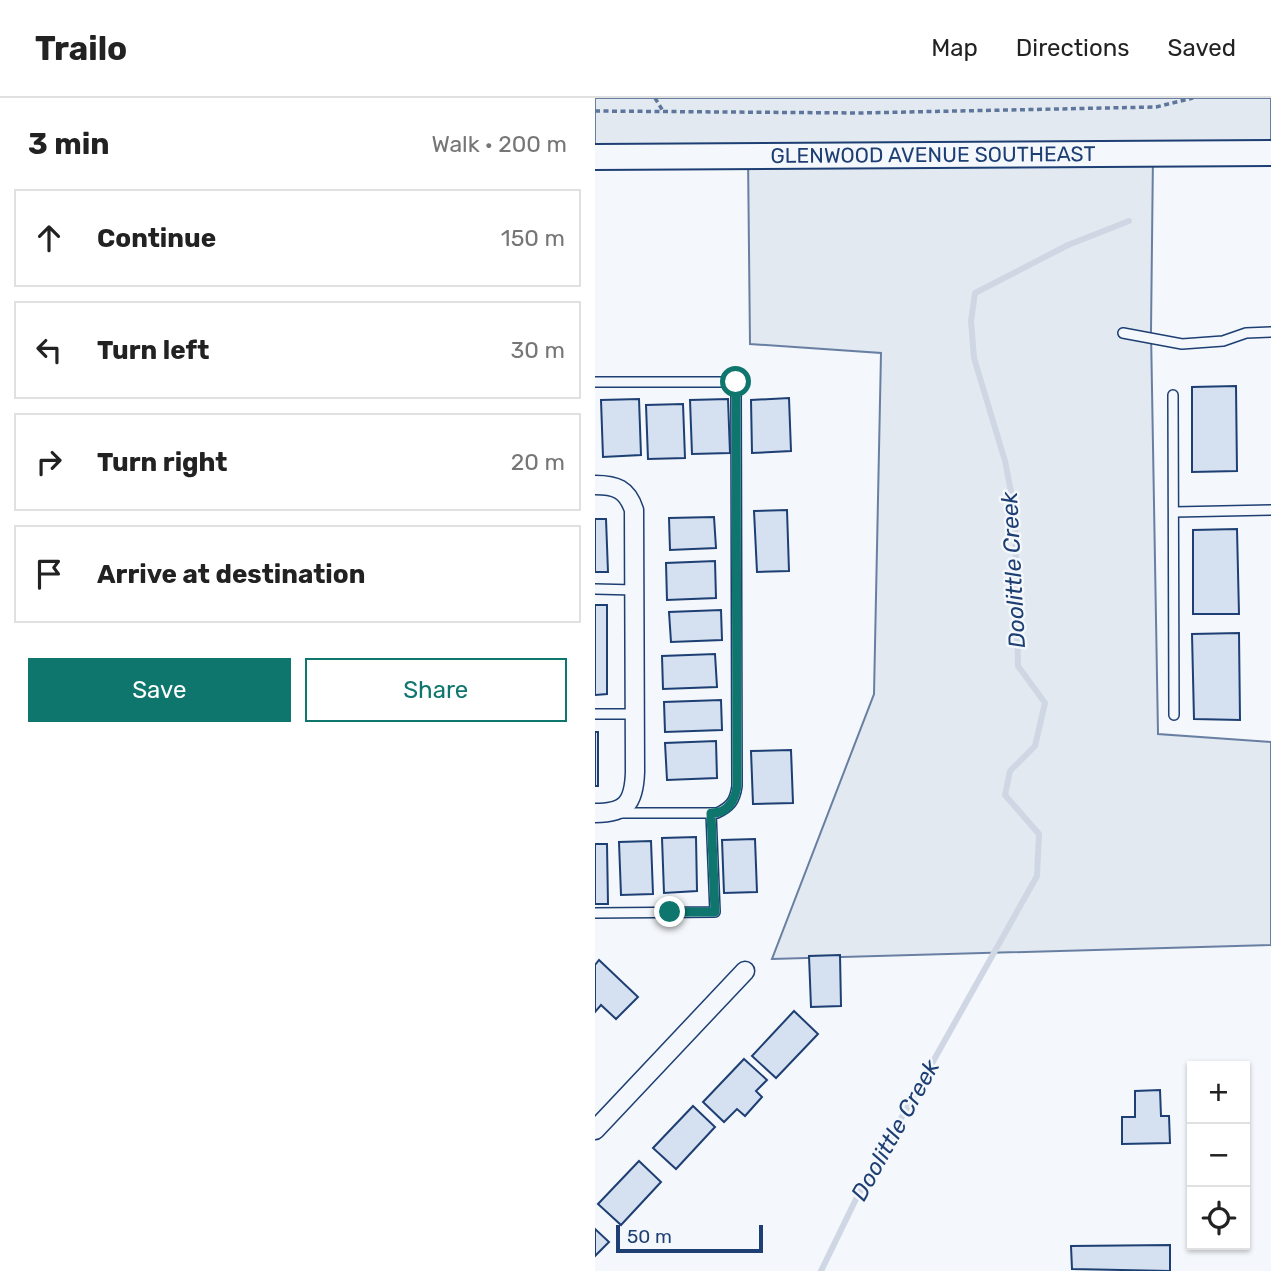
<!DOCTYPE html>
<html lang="en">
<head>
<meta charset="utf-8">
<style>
  body { margin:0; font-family:Rubik,sans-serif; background:#f2f2f2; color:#222 }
  .controls { position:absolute; right:21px; bottom:21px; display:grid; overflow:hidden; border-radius:0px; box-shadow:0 2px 5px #0004 }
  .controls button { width:63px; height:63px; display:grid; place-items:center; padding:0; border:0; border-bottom:2px solid #e0e0e0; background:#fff; color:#222; font:35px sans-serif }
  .scale { position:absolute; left:21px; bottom:18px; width:147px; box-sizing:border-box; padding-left:7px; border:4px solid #1d3f73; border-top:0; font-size:19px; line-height:24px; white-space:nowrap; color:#1d3f73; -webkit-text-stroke:5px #f4f7fb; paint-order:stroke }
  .stop { position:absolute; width:21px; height:21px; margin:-16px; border:5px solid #0f766e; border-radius:50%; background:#fff }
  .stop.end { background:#0f766e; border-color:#fff; box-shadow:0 2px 7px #0008 }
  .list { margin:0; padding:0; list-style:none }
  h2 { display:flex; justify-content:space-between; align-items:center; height:91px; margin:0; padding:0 28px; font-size:30px }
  h2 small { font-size:23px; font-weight:400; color:#767676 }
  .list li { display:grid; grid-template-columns:46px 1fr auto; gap:21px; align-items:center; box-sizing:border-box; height:98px; margin:0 14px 14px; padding:0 14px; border:2px solid #e0e0e0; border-radius:0px }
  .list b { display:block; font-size:26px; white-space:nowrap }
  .list em { font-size:23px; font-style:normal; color:#767676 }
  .actions { display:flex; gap:14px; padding:21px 28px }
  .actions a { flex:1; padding:16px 0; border:2px solid #0f766e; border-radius:0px; text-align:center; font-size:24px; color:#0f766e }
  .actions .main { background:#0f766e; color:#fff }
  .icon { flex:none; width:38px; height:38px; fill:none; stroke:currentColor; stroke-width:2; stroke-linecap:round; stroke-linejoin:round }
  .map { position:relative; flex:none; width:676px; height:1173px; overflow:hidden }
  header { display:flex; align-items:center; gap:42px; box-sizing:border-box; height:98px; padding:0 35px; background:#fff; border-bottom:2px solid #e0e0e0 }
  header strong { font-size:33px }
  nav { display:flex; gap:38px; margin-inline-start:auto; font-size:24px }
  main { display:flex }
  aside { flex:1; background:#fff }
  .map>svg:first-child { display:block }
</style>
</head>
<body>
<header>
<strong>Trailo</strong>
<nav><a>Map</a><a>Directions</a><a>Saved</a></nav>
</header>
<main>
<aside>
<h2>3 min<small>Walk · 200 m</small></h2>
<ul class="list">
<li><svg class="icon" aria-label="ahead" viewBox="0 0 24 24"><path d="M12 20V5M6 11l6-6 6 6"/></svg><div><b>Continue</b></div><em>150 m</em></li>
<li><svg class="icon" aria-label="left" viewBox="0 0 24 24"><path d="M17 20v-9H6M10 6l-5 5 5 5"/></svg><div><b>Turn left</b></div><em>30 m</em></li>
<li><svg class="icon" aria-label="right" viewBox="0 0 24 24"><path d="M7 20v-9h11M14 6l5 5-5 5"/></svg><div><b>Turn right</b></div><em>20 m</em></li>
<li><svg class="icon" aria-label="arrive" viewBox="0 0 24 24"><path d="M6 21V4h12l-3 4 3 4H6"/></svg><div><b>Arrive at destination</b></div></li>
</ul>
<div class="actions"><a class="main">Save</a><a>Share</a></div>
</aside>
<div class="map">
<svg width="676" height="1173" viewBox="0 0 676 1173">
  <rect width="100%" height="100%" fill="#f4f7fb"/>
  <path fill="#e3e9f0" stroke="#687fa3" stroke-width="2" d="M 0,0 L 676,0 L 676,57 L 558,57 L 556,233 L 563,636 L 676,644 L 676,847 L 177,861 L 279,596 L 286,255 L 155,246 L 153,58 L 0,59 Z"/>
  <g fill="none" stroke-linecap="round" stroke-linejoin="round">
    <path stroke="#cfd7e4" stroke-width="6" d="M 226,1173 L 262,1099 L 442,778 L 444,736 L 410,697 L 415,673 L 440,648 L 450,605 L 423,568 L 420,414 L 410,363 L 379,260 L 376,223 L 380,195 L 473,147 L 534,123"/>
  </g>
  <g fill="#d5e0f0" stroke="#1d3f73" stroke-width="2">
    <path d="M 641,288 L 642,373 L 597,374 L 597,289 Z"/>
    <path d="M 194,300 L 196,353 L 157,355 L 156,302 Z"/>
    <path d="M 44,301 L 46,357 L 8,359 L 6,302 Z"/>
    <path d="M 133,301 L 135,355 L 97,356 L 95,302 Z"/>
    <path d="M 88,306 L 90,360 L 53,361 L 51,307 Z"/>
    <path d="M 192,412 L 194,473 L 162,474 L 159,413 Z"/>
    <path d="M 119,419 L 121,450 L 75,452 L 74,420 Z"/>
    <path d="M 0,421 L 11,421 L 13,474 L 0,474 Z"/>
    <path d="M 642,431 L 644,516 L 598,516 L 598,432 Z"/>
    <path d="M 120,463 L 121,500 L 72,502 L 71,465 Z"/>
    <path d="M 0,507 L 12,507 L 12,596 L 0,597 Z"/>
    <path d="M 126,512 L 127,542 L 76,544 L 74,514 Z"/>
    <path d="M 644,535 L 645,622 L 599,621 L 597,536 Z"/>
    <path d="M 120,556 L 122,589 L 68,591 L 67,558 Z"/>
    <path d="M 126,602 L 127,632 L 70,634 L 69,604 Z"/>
    <rect x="0" y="634" width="3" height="54"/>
    <path d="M 121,643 L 122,680 L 72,682 L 70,645 Z"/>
    <path d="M 196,652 L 198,705 L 158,706 L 156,653 Z"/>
    <path d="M 101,739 L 102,793 L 69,795 L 67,740 Z"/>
    <path d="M 160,741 L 162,794 L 129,795 L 127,742 Z"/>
    <path d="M 56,743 L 58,796 L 26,797 L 24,744 Z"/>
    <path d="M 0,746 L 12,746 L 13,806 L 0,806 Z"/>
    <path d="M 245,857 L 246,908 L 216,909 L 214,858 Z"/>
    <path d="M 4,862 L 43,899 L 21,921 L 6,907 L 0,914 L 0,867 Z"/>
    <path d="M 199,913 L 223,936 L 181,980 L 157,958 Z"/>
    <path d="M 149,961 L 172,982 L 161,993 L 167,999 L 150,1018 L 142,1011 L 129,1024 L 108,1004 Z"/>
    <path d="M 565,992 L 566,1018 L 574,1018 L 575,1045 L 527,1046 L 527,1019 L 540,1019 L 540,993 Z"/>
    <path d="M 98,1008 L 120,1029 L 81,1071 L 58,1050 Z"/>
    <path d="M 44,1063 L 66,1084 L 26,1127 L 3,1106 Z"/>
    <path d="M 0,1131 L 14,1144 L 0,1158 Z"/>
    <path d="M 575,1147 L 575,1173 L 477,1171 L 476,1148 Z"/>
  </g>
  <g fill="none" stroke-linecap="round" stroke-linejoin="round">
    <defs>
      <g id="lane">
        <path d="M 528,235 L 587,246 L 628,243 L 651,235 L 676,234"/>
        <path d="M 0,284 L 141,284 L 142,688 C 140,703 135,709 122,715 L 23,715"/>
        <path d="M 578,297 L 579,617"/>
        <path d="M 579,414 L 676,412"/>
        <path d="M 0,491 L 40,492"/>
        <path d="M 0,616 L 40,616"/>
        <path d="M 0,815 L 120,814 L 116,715"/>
      </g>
      <g id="street">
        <path d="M 0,387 C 21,387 32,391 39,412 L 40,674 C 39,705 31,715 0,715"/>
        <path d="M 0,1032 L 150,873"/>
      </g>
      <g id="secondary">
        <path id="s1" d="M 0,59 L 676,55"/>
      </g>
    </defs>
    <use href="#lane" stroke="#1d3f73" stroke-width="12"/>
    <use href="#street" stroke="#1d3f73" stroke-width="21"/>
    <use href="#secondary" stroke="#1d3f73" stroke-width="28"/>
    <g stroke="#5e769c" stroke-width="3.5" stroke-dasharray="5 3.5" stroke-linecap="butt">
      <path d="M 60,0 L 68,13"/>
      <path d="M 0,13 L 263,15 L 561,9 L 598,0"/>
    </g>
    <use href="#lane" stroke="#f4f7fb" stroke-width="9"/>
    <use href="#street" stroke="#f4f7fb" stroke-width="18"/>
    <use href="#secondary" stroke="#f4f7fb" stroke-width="24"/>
  </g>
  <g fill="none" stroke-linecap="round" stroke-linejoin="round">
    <path stroke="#0f766e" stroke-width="9" d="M 75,814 L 120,814 L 116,715 C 132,716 140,703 142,688 L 141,284"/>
  </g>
  <g text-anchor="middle" stroke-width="5" stroke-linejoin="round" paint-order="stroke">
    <g font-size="21" fill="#1d3f73" stroke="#f4f7fb">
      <text dy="7" stroke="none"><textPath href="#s1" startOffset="338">GLENWOOD AVENUE SOUTHEAST</textPath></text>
    </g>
    <g font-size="23" font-style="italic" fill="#1d3f73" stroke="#f4f7fb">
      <text transform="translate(418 472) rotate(-93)" y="8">Doolittle Creek</text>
      <text transform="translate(300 1032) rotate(-61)" y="8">Doolittle Creek</text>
    </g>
  </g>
</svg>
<div class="controls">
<button>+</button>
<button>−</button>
<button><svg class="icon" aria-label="locate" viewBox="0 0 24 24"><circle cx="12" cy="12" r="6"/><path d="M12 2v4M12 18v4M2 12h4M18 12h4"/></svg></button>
</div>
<div class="scale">50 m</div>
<div class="stop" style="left:141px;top:284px"></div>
<div class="stop end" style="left:75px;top:814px"></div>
</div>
</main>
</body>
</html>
